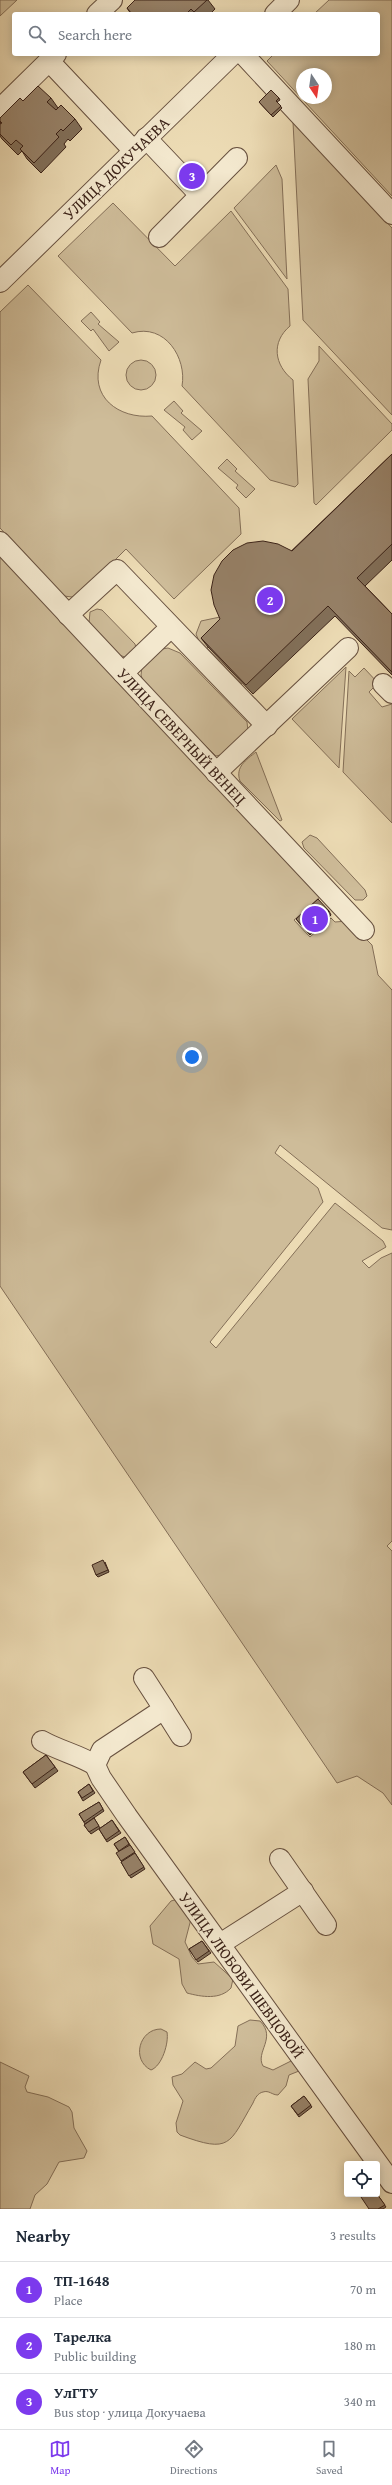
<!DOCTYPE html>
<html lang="en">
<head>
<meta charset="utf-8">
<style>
  body { margin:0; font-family:"Gentium Book Plus",serif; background:#f6f6f7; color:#1f2937 }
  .controls { position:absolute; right:12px; bottom:12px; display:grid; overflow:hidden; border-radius:4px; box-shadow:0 2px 10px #0003 }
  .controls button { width:36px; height:36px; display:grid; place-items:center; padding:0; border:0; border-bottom:1px solid #e0e1e3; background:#fff; color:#1f2937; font:20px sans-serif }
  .compass { position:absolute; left:296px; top:68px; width:36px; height:36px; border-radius:50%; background:#fff; box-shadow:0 2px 10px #0003; rotate:167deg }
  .you { position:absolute; left:192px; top:1057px; width:14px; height:14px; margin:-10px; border:3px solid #fff; border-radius:50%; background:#1a73e8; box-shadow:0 0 0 6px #1a73e833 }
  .badge { display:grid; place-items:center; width:26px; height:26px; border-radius:50%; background:#7c3aed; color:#fff; font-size:13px; font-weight:700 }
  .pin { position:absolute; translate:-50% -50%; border:2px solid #fff; box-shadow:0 1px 4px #0006 }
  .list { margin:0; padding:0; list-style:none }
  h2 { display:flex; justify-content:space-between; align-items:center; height:52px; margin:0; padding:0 16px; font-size:17px }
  h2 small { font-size:13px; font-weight:400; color:#747a83 }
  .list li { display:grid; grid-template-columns:26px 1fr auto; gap:12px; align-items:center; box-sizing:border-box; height:56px; padding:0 16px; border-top:1px solid #e0e1e3 }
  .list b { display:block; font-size:15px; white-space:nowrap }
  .list p { margin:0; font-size:13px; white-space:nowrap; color:#747a83 }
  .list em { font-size:13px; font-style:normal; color:#747a83 }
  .icon { flex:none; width:22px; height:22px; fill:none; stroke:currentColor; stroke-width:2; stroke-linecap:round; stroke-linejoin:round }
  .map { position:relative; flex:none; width:392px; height:2209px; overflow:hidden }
  .search { position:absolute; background:#fff; box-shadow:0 2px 10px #0003; left:12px; right:12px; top:12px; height:44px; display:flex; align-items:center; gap:10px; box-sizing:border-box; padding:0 14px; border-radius:4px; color:#747a83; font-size:15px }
  .sheet { height:220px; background:#fff }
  nav { display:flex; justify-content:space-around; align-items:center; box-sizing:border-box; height:56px; border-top:1px solid #e0e1e3; background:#fff; font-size:11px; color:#747a83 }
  nav a { display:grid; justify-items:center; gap:2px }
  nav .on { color:#7c3aed }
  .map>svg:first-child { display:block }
</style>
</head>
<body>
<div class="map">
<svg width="392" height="2209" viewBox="0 0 392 2209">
  <rect width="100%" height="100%" fill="#ecdbb4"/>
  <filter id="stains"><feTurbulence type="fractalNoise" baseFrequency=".005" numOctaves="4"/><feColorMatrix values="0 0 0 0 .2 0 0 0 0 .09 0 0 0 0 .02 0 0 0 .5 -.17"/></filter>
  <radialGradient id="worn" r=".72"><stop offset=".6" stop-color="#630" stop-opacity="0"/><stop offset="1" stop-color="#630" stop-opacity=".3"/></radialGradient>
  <g fill="#cebc99" stroke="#846f58" fill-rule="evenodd">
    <path d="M 0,0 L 17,0 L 0,16 Z"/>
    <path d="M 329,0 L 392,0 L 392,196 L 267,61 L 274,54 L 378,54 L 378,14 L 314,14 ZM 302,74 L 326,74 L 326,98 L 302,98 Z"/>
    <path d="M 293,122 L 392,228 L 392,415 L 303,320 Z"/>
    <path d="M 276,165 L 282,179 L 287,279 L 234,208 Z"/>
    <path d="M 113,203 L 175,266 L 231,211 L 288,289 L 290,326 C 271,342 274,365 293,380 L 298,484 L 295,487 L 270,480 L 182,386 C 187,358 165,323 132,333 L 58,256 Z"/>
    <path d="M 28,285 L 101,360 C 88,397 119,419 152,416 L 239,508 L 241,534 L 174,599 L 126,549 L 80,595 L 72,597 L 64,596 L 0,528 L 0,312 Z"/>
    <path d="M 91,312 L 100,322 L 98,324 L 119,342 L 109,351 L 93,329 L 91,331 L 81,321 Z"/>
    <path d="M 319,346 L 392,424 L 392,430 L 316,505 L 314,503 L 308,379 L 319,361 Z"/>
    <circle cx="141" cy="375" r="15"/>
    <path d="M 174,401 L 183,411 L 181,413 L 202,431 L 192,440 L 183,430 L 185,427 L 164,410 Z"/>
    <path d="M 227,459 L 237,469 L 235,471 L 255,489 L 246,498 L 236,488 L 238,485 L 218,468 Z"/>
    <path d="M 0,549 L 320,897 L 294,920 L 310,937 L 331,918 L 335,922 L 348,921 L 372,945 L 378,975 L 392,990 L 392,1230 L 382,1228 L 280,1145 L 275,1153 L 318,1188 L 323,1202 L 210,1342 L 216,1348 L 335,1203 L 383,1241 L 386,1247 L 362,1261 L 369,1268 L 381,1258 L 392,1253 L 392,1541 L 387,1546 L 392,1551 L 392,1805 L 383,1793 L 357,1776 L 337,1783 L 0,1286 Z"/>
    <path d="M 97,609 L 102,610 L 135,644 L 136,648 L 125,657 L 119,655 L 89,623 L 90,612 Z"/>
    <path d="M 220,617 L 226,629 L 207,648 L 242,684 L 237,689 L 205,656 L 196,634 L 201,621 Z"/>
    <path d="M 168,648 L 180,653 L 247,722 L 248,731 L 229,753 L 216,756 L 144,684 L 141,675 L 142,667 L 162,649 Z"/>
    <path d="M 346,667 L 339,768 L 292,719 Z"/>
    <path d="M 364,668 L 378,683 L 369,692 L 382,707 L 392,704 L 392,823 L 343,772 L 349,671 L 355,677 Z"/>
    <path d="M 256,752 L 282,820 L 280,821 L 240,781 C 235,767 246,760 256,752 Z"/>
    <path d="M 310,835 L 317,838 L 365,890 L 367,896 L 363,900 L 355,900 L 304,848 L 302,842 Z"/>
    <path d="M 178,1899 L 191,1919 L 185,1942 L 192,1957 L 198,1964 L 214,1962 L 233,1979 L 231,1988 C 220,2000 202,1997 187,1993 L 182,1984 L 179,1959 L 153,1944 L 150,1926 L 171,1901 Z"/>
    <path d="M 250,2020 L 260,2021 C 277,2038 255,2052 263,2066 L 273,2070 L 293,2060 L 299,2067 L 299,2071 L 289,2075 L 286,2086 L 278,2095 C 272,2095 269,2090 263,2092 C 258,2093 255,2098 253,2103 C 229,2144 231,2154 180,2135 L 177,2132 L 176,2123 L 183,2101 L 173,2085 L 172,2077 L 182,2074 L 195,2062 L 206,2069 L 211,2068 L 235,2046 L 238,2026 Z"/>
    <path d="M 161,2029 L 167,2032 C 169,2043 162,2066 151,2070 C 131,2060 139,2029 161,2029 Z"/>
    <path d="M 0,2062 L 29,2076 L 25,2087 L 27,2092 L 48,2097 L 69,2107 L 72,2112 L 74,2128 L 87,2151 L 84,2158 L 59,2162 L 47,2184 L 35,2195 L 30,2209 L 0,2209 Z"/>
  </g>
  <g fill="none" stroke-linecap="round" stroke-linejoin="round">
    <defs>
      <g id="minor">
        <path d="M 97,14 L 112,0"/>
        <path d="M 275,14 L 289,0"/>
        <path d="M 243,54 L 392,214"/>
        <path d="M 49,61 L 133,150"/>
        <path d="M 0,109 L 56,54"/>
        <path d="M 146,138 L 200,195"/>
        <path d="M 159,237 L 237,158"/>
        <path d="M 0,282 L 233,54"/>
        <path d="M 0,542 L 364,930"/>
        <path d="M 68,615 L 117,570 L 267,726"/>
        <path d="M 123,673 L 171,627"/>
        <path d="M 383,684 L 392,693"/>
        <path d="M 216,773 L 348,648"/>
        <path d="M 164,1709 L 181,1736"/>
        <path d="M 42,1741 C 60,1751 79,1755 95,1765"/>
        <path d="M 95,1765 L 101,1778 L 127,1816 L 392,2183"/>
        <path d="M 95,1765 L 102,1750 L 164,1709 L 144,1678"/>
        <path d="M 280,1859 L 326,1925"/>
        <path d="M 220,1944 L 303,1891"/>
      </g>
    </defs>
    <use href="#minor" stroke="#67503f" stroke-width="22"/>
    <use href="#minor" stroke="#f3e8ce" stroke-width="20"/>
  </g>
  <g fill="#82705a" stroke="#3b2218">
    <path d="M 135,0 L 208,0 L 215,9 L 210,14 L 131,14 L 127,8 Z"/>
    <path d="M 51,98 L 58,108 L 75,119 L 82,129 L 70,141 L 68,139 L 64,144 L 66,147 L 41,173 L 27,159 L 22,151 L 18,155 L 2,139 L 0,136 L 0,124 L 1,123 L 0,122 L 0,118 L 23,101 Z"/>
    <path d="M 279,98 L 280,100 L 277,102 L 282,108 L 273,117 L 259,102 Z"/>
    <path d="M 392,454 L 392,560 L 365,586 L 392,614 L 392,675 L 335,616 L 253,694 L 208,647 L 201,638 Z"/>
    <path d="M 329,911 L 331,915 L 310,935 L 296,919 Z"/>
    <path d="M 105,1562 L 109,1572 L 98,1577 L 96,1575 Z"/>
    <path d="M 46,1755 L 58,1771 L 35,1788 L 23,1772 Z"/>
    <path d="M 89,1784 L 95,1793 L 83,1801 L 78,1792 Z"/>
    <path d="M 99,1802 L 104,1811 L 85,1824 L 79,1814 Z"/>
    <path d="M 94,1818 L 100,1828 L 91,1834 L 84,1825 Z"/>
    <path d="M 112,1820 L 121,1833 L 107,1842 L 99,1829 Z"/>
    <path d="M 125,1837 L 145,1869 L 131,1878 L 121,1862 L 122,1861 L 119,1852 L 114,1844 Z"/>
    <path d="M 202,1941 L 211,1953 L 198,1962 L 189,1949 Z"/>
    <path d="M 304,2096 L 312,2107 L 299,2117 L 291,2106 Z"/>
    <path d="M 377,2194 L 386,2207 L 383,2209 L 369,2209 Z"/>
  </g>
  <g fill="#978269" stroke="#3b2218">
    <path d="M 135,0 L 207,0 L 194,12 L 191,9 L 186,14 L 132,14 L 127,8 Z"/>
    <path d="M 38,86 L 51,98 L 47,102 L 56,110 L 61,105 L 75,119 L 63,131 L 61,129 L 56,134 L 59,137 L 34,163 L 20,149 L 23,146 L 16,140 L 11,145 L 0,134 L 0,124 L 2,123 L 0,121 L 0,118 L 20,98 L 23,101 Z"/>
    <path d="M 271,90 L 279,98 L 276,101 L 281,106 L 271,115 L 259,102 Z"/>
    <path d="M 392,454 L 392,544 L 357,578 L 392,614 L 392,672 L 328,606 L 246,685 L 201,638 L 220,619 L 214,605 L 211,590 L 214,575 L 222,561 L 233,550 L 247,543 L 263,541 L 278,544 L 292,551 Z"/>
    <path d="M 318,899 L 329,911 L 307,931 L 296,919 Z"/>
    <path d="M 103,1560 L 108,1570 L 96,1575 L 92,1565 Z"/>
    <path d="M 46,1755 L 55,1767 L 32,1784 L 23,1772 Z"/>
    <path d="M 89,1784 L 93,1791 L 82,1798 L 78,1792 Z"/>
    <path d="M 99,1802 L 103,1809 L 84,1822 L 79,1814 Z"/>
    <path d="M 94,1818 L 99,1826 L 89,1832 L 84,1825 Z"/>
    <path d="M 112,1820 L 119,1831 L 106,1840 L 99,1829 Z"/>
    <path d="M 125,1837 L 129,1844 L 119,1851 L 114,1844 Z"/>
    <path d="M 130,1845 L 135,1852 L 121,1861 L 116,1853 Z"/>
    <path d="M 135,1853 L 144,1867 L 129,1876 L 121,1862 Z"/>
    <path d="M 202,1941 L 209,1951 L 196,1960 L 189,1949 Z"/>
    <path d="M 304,2096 L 311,2105 L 298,2115 L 291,2106 Z"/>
    <path d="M 359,2194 L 377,2194 L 385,2205 L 378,2209 L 369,2209 Z"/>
  </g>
  <g text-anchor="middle" stroke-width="3" stroke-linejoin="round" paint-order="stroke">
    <g font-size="16" fill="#3b2218" stroke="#f3e8ce">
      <text transform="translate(116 168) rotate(-44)" y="6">УЛИЦА ДОКУЧАЕВА</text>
      <text transform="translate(182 736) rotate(47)" y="6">УЛИЦА СЕВЕРНЫЙ ВЕНЕЦ</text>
      <text transform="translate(242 1975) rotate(54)" y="6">УЛИЦА ЛЮБОВИ ШЕВЦОВОЙ</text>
    </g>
  </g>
  <rect width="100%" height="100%" filter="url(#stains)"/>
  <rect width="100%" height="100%" fill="url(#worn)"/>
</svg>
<div class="controls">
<button><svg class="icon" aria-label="locate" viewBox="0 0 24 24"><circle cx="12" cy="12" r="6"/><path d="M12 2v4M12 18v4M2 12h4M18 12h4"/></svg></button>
</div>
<svg class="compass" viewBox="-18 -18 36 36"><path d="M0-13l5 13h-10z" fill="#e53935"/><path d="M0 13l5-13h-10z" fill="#747a83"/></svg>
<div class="you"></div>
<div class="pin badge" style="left:315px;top:919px">1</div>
<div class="pin badge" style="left:270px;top:600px">2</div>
<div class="pin badge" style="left:192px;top:176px">3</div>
<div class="search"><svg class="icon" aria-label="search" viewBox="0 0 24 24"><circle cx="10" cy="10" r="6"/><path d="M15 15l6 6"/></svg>Search here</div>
</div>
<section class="sheet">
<h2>Nearby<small>3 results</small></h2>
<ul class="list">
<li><span class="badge">1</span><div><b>ТП-1648</b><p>Place</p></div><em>70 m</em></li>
<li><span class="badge">2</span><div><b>Тарелка</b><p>Public building</p></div><em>180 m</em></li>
<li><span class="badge">3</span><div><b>УлГТУ</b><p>Bus stop · улица Докучаева</p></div><em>340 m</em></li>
</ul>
</section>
<nav>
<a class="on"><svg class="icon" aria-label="map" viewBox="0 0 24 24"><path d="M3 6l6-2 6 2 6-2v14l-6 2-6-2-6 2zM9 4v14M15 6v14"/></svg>Map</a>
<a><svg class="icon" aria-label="directions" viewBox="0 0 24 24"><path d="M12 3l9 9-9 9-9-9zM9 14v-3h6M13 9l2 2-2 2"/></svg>Directions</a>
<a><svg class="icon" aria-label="saved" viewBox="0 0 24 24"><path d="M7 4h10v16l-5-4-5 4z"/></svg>Saved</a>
</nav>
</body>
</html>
